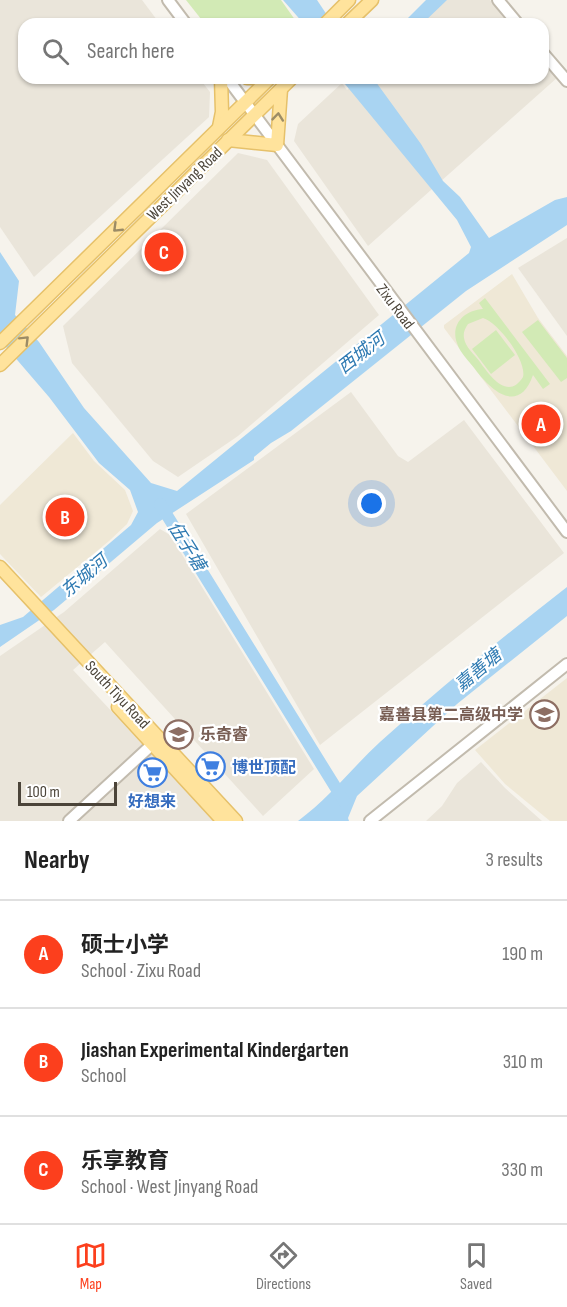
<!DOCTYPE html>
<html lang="en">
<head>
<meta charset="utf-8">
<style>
  body { margin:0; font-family:"Sofia Sans Condensed","Noto Sans SC",sans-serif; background:#f6f6f6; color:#222 }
  .scale { position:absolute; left:18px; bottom:15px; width:99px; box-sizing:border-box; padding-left:6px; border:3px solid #4b4439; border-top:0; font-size:16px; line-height:21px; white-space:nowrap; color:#4b4439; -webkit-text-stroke:4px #fff; paint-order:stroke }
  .you { position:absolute; left:372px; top:504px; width:21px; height:21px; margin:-15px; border:4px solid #fff; border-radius:50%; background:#1a73e8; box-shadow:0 0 0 9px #1a73e833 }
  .badge { display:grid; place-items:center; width:39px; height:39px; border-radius:50%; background:#fc3f1d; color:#fff; font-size:20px; font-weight:700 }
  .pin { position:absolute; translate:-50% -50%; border:3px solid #fff; box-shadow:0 2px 6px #0006 }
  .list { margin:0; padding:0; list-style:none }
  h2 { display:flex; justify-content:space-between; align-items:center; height:78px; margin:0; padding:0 24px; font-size:26px }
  h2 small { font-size:20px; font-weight:400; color:#767676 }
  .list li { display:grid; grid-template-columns:39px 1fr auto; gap:18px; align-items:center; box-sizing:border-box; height:108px; padding:0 24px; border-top:2px solid #e0e0e0 }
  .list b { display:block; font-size:22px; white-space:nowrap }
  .list p { margin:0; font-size:20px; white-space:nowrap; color:#767676 }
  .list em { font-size:20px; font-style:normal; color:#767676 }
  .icon { flex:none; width:33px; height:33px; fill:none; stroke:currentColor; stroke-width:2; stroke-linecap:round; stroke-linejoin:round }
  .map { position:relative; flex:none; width:567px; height:821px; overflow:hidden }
  .search { position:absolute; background:#fff; box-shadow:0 2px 4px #0004; left:18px; right:18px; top:18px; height:66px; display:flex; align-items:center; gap:15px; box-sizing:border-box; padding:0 21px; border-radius:18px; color:#767676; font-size:22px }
  .sheet { height:402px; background:#fff }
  nav { display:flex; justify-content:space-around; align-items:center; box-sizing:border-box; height:84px; border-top:2px solid #e0e0e0; background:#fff; font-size:16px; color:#767676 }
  nav a { display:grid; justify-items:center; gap:3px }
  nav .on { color:#fc3f1d }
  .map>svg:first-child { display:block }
</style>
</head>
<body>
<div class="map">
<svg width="567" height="821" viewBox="0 0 567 821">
  <rect width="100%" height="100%" fill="#f6f3ec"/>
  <g fill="#eae5da">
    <path d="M 0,0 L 142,0 L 160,24 L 24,24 L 24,78 L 199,78 L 210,92 L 209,117 L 34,277 L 0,227 Z"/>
    <path d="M 444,0 L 490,0 L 511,24 L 418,24 Z"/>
    <path d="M 543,60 L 558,77 L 368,246 L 294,141 L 298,124 L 342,83 L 347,90 L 360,78 L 543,78 Z"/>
    <path d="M 238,153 L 267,160 L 379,315 L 238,436 L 178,477 L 153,461 L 72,363 L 63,326 Z"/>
    <path d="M 567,238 L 567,336 L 518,268 Z"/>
    <path d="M 351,392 L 398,456 L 408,462 L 464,420 L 564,553 L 320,745 L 186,514 Z"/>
    <path d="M 160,529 L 170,535 L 314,769 L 263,816 L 105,642 L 73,670 L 214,821 L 0,821 L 0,656 L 64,612 Z"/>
    <path d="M 481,762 L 505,788 L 542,821 L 426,821 L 442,806 L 457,783 Z"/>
  </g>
  <g fill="#efe8d6">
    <path d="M 512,274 L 538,318 L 567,356 L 567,491 L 444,328 L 444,325 Z"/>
    <path d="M 73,433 L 94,461 L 125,490 L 133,511 L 127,524 L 109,541 L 41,597 L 0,554 L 0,505 Z"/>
    <path d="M 567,678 L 567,821 L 550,821 L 505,784 L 475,750 Z"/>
  </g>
  <g fill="#d2eab5" fill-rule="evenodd">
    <path d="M 186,0 L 281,0 L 298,24 L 205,24 Z"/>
    <path d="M 485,298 L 550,384 L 543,389 L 533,375 C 519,415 491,391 475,369 C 469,361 460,353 457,343 C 450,324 465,310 483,309 L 479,303 ZM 483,318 C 498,322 527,361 523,377 C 508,401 490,376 480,362 C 475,355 465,347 464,338 C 463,332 465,329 468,324 Z"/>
    <path d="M 538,320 L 567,358 L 567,378 L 561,382 L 522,332 Z"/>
    <path d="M 496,330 L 515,355 L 491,374 L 472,349 Z"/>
  </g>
  <g fill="#a9d4f2">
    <path d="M 283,0 L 317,0 L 333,24 L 304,24 Z"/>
    <path d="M 426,0 L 447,0 L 422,24 L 402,24 Z"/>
    <path d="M 340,78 L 373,78 L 421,144 L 443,181 L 460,197 L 489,238 L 555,200 L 567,197 L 567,225 L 466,291 L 291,431 L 271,443 L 254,457 L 254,460 L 157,523 L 54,610 L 0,647 L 0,625 L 23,617 L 131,525 L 138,512 L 130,490 L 99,463 L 49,397 L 0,340 L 0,252 L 19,281 L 15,315 L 39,342 L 84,408 L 151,483 L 177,491 L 469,253 L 471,247 L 457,220 Z"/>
    <path d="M 567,587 L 567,616 L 457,704 L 357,796 L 348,818 L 349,821 L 298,821 C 329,798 352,768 380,742 C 440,688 503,637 567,587 Z"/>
  </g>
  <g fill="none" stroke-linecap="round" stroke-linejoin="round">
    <path stroke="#a9d4f2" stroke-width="12" d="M 160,504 L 344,801"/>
    <defs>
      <g id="minor">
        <path d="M 168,0 L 186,24"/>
        <path d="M 498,0 L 518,24"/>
        <path d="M 543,53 L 567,81"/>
        <path d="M 227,78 L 567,532"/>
        <path d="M 69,821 L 157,740"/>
        <path d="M 370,821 L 567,664"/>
      </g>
      <g id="major">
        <path d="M 325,24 L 349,0"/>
        <path d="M 347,24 L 372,0"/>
        <path d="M 247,78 L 264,78"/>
        <path d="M 219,127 L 222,112 L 221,78"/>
        <path d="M 228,140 L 277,145 L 281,89"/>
        <path d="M 0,343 L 270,78"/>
        <path d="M 0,365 L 292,78"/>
        <path d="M 0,567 L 236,821"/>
        <path d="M 118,707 L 223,821"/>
      </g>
    </defs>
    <use href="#minor" stroke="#c2bbae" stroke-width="14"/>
    <use href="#major" stroke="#e6c16a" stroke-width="15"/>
    <use href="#minor" stroke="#fff" stroke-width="10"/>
    <use href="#major" stroke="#ffe39c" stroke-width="12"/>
  </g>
  <defs><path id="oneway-chevron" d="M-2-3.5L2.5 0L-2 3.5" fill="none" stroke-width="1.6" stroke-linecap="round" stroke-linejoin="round" transform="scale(1.5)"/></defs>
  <g stroke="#9c8c66">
    <use href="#oneway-chevron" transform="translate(278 117) rotate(-84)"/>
    <use href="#oneway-chevron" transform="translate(117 228) rotate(136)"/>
    <use href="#oneway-chevron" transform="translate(25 340) rotate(-45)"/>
  </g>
  <defs>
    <symbol id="school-ring" viewBox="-11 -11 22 22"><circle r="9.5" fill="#fff" stroke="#8d6e63" stroke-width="1.5"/><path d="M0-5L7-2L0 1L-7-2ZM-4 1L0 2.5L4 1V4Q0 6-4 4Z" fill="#8d6e63"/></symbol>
    <symbol id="supermarket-ring" viewBox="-11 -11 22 22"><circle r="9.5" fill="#fff" stroke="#3f7fe0" stroke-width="1.5"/><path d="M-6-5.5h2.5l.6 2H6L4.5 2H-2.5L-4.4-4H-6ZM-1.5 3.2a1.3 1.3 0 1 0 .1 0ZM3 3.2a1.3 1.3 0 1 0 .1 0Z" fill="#3f7fe0"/></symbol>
  </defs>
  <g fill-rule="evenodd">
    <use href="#school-ring" x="528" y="698" width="33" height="33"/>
    <use href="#school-ring" x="162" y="718" width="33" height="33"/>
    <use href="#supermarket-ring" x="194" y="750" width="33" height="33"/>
    <use href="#supermarket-ring" x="136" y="756" width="33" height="33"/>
  </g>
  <g text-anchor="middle" stroke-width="4.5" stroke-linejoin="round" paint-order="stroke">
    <g font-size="16" fill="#4b4439" stroke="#fff">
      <text transform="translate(184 183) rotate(-44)" y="6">West Jinyang Road</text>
      <text transform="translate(396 306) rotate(53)" y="6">Zixu Road</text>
      <text transform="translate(118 694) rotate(47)" y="6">South Tiyu Road</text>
    </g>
    <g font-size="16" font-weight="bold" fill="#785e54" stroke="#fff" text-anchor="end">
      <text x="523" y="720">嘉善县第二高级中学</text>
      <text x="200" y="740" text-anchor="start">乐奇睿</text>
    </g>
    <g font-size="16" font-weight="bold" fill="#366cbe" stroke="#fff" text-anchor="start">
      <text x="232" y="773">博世顶配</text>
      <text x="152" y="807" text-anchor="middle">好想来</text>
    </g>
    <g font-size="18" font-style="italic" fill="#2e7ab2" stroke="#fff">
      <text transform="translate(361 353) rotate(-38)" y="6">西城河</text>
      <text transform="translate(187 546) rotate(58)" y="6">伍子塘</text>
      <text transform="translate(84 576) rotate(-40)" y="6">东城河</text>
      <text transform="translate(478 670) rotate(-40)" y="6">嘉善塘</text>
    </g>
  </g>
</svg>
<div class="scale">100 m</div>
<div class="you"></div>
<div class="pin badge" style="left:541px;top:424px">A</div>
<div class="pin badge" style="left:65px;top:517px">B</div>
<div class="pin badge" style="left:164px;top:252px">C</div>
<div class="search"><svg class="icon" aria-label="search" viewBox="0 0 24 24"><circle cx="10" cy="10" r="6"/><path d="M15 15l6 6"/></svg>Search here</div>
</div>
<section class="sheet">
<h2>Nearby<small>3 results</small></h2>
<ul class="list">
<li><span class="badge">A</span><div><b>硕士小学</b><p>School · Zixu Road</p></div><em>190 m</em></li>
<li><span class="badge">B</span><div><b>Jiashan Experimental Kindergarten</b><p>School</p></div><em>310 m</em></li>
<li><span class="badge">C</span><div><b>乐享教育</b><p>School · West Jinyang Road</p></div><em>330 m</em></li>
</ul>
</section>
<nav>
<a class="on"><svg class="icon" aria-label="map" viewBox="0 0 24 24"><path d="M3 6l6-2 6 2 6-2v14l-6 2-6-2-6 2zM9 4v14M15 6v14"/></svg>Map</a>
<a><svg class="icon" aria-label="directions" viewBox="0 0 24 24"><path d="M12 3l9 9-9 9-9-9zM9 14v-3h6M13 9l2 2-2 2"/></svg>Directions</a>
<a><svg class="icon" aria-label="saved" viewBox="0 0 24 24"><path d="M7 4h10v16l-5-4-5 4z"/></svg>Saved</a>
</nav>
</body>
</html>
